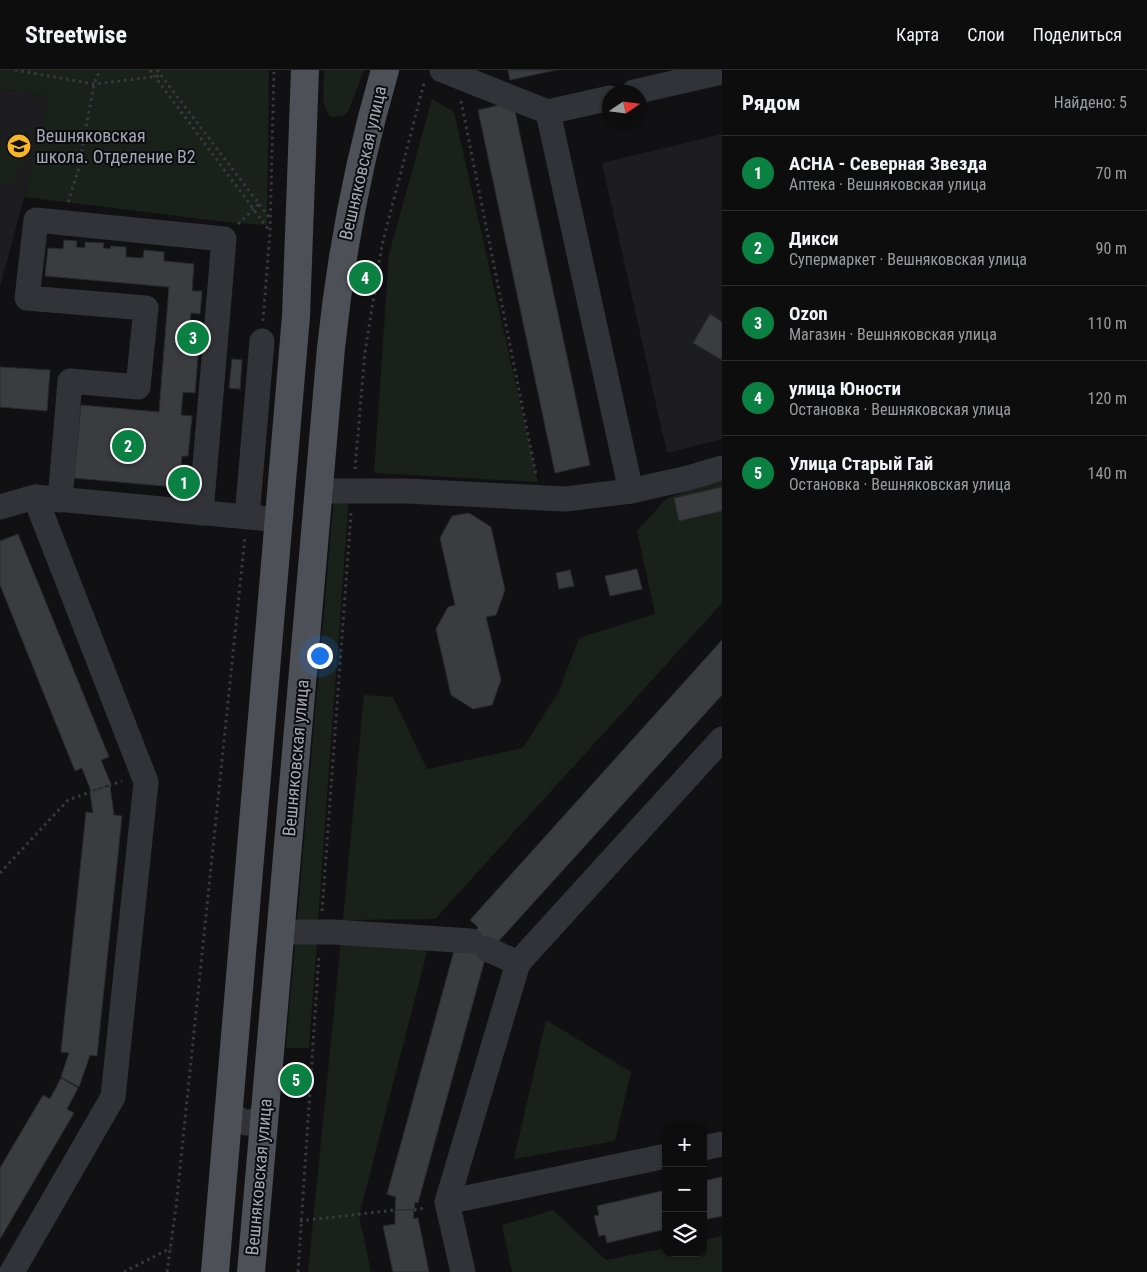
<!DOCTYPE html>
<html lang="ru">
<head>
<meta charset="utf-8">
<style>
  body { margin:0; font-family:"Roboto Condensed",sans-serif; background:#1b1b1c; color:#f1f3f6 }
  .controls { position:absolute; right:15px; bottom:15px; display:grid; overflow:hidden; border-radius:10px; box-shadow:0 1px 4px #0004 }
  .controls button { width:45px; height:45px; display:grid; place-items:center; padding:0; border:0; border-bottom:1px solid #2d2d2e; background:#0d0d0e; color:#f1f3f6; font:25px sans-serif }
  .compass { position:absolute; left:602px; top:15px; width:45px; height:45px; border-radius:50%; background:#0d0d0e; box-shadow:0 1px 4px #0004; rotate:77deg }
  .you { position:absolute; left:319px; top:585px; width:18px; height:18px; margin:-12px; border:4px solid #fff; border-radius:50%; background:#1a73e8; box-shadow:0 0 0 8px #1a73e833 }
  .badge { display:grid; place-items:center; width:32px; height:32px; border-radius:50%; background:#0b8043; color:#fff; font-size:16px; font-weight:700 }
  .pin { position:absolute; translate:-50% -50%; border:2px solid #fff; box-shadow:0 1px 5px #0006 }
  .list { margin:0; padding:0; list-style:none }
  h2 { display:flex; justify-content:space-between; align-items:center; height:65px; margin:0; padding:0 20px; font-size:21px }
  h2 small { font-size:16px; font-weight:400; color:#9a9c9e }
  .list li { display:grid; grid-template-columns:32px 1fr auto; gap:15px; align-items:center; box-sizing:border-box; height:75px; padding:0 20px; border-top:1px solid #2d2d2e }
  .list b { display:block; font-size:19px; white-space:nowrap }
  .list p { margin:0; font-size:16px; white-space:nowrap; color:#9a9c9e }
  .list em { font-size:16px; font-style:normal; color:#9a9c9e }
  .icon { flex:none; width:28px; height:28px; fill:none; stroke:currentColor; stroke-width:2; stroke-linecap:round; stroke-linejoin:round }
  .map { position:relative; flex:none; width:722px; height:1202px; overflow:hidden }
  header { display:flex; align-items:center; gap:30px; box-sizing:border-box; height:70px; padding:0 25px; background:#0d0d0e; border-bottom:1px solid #2d2d2e }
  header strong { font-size:24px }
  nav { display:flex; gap:28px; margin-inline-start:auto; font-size:18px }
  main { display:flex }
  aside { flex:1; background:#0d0d0e }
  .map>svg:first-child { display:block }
</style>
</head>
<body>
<header>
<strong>Streetwise</strong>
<nav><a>Карта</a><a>Слои</a><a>Поделиться</a></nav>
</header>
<main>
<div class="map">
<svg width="722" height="1202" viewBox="0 0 722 1202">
  <rect width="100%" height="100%" fill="#111113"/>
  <g fill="#1d1d20">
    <path d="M 0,19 L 51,26 L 0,217 Z"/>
    <path d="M 722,64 L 722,369 L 667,383 L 602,93 Z"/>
  </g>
  <g fill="#19211a">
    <path d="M 0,0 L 269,0 L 267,155 L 225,152 L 24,127 L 50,26 L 0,19 Z"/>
    <path d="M 324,0 L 364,0 L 349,40 L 343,46 L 330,47 L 323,32 Z"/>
    <path d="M 432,29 L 454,42 L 538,412 L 374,403 L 389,184 Z"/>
    <path d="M 0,69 L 27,89 L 7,116 L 0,111 Z"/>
    <path d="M 722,409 L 722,533 L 435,849 L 343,850 L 364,625 L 393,627 L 427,699 L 523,678 L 559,621 L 579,568 L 655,544 L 637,461 L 667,428 Z"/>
    <path d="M 334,426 L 349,426 L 318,851 L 297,851 Z"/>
    <path d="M 430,870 L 359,1146 L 371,1202 L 308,1202 L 341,871 Z"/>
    <path d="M 295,873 L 317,873 L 309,978 L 286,978 Z"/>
    <path d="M 546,950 L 631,1002 L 615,1071 L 514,1089 Z"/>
    <path d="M 553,1140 L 606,1190 L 666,1178 L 666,1183 L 703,1183 L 703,1170 L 722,1166 L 722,1202 L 512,1202 L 502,1155 Z"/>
  </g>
  <g fill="#3b3c40" stroke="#2b2b2f">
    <path d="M 508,0 L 556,0 L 510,10 Z"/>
    <path d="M 513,32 L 590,395 L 555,403 L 478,40 Z"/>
    <path d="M 64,170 L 77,171 L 76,177 L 85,178 L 85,172 L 104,173 L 103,178 L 110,179 L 111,176 L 126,177 L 126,187 L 143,188 L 144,180 L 164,182 L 164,191 L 194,194 L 192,221 L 202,221 L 200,244 L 191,243 L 189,260 L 200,261 L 195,323 L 183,322 L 181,345 L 192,346 L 188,386 L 182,386 L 181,394 L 188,395 L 186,418 L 74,408 L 81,335 L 159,342 L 169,217 L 45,206 L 48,178 L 63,179 Z"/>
    <path d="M 710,244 L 722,252 L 722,290 L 693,273 Z"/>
    <path d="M 232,289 L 242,290 L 240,319 L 229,318 Z"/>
    <path d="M 0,297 L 50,300 L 47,341 L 0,337 Z"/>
    <path d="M 722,417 L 722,441 L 679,451 L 674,428 Z"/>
    <path d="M 469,443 L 491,457 L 505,520 L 496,545 L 486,547 L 501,610 L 492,635 L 473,639 L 451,625 L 436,559 L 448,537 L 455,535 L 440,468 L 452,446 Z"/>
    <path d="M 18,464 L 109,687 L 101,690 L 111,714 L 91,721 L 82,698 L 75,701 L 0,515 L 0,471 Z"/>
    <path d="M 637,499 L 642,519 L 610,526 L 605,506 Z"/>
    <path d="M 570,500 L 574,516 L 559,519 L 556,503 Z"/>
    <path d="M 722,570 L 722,625 L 496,874 L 471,871 L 478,857 L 470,850 Z"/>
    <path d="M 110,716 L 114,745 L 122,746 L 97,986 L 90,985 L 79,1017 L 61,1007 L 69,983 L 61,982 L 86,742 L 93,743 L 90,722 Z"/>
    <path d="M 471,871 L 485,889 L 418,1133 L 415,1132 L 414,1140 L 395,1140 L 396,1127 L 387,1124 L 454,881 L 465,883 Z"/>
    <path d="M 61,1008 L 78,1018 L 67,1039 L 74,1043 L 0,1169 L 0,1098 L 43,1025 L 50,1029 Z"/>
    <path d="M 722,1107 L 722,1146 L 703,1150 L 703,1111 Z"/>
    <path d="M 666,1120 L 666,1159 L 607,1173 L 605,1165 L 599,1166 L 594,1146 L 599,1145 L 597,1136 Z"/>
    <path d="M 395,1140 L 414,1140 L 413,1149 L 418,1148 L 429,1202 L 393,1202 L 383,1156 L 395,1154 Z"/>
  </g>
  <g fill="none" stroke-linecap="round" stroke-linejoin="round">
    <g stroke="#383a3f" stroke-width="3" stroke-dasharray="2.5 4" stroke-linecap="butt">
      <path d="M 15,0 L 94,14 L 161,6"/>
      <path d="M 150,0 L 269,160"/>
      <path d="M 157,0 L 269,147"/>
      <path d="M 461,31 L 536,405"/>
      <path d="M 68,132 L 78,101 L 94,14 L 100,0"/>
      <path d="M 238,154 L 259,134"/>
      <path d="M 263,251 L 270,162 L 274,0"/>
      <path d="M 355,399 L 365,282 L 382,175 L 424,13"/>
      <path d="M 0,803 L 68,730 L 122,711"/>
      <path d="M 322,841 L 351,443"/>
      <path d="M 414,1140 L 425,1138"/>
      <path d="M 300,1151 L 395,1140"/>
      <path d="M 124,1202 L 171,1178"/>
      <path d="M 167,1202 L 176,1137 L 245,467"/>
      <path d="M 298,1202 L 319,884"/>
    </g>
    <g stroke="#323338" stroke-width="25">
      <path d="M 442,0 L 548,42"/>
      <path d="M 634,22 L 722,2"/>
      <path d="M 610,28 L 548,42 L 631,421"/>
      <path d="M 319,421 L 407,421 L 565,429 L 631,421 L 688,408 L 722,398"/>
      <path d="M 60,430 L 70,311 L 138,317 L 146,238 L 27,228 L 36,150 L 224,169 L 201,443"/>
      <path d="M 0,437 L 35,427 L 280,450"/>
      <path d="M 247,447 L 262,271"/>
      <path d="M 281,862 L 334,862 L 471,871"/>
      <path d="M 487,879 L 518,893"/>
      <path d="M 229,1033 L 233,1046 L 246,1053 L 259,1049 L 265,1037"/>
      <path d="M 703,1078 L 722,1074"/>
      <path d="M 447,1132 L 666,1086"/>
      <path d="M 12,1202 L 113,1027 L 146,712 L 35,427"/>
      <path d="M 463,1202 L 447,1132 L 518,893 L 722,669"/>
    </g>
    <g stroke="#4e5057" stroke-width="28">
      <path d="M 215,1202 L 296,246 L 305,0"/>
      <path d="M 251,1202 L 331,278 C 341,183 358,92 385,0"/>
    </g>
  </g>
  <defs>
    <symbol id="school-disc" viewBox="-11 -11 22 22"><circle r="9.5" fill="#f8b525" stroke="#0c0c0e"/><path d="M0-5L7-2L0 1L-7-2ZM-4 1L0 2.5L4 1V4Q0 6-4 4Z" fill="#111"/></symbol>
  </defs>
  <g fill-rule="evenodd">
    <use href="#school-disc" x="5" y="62" width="28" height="28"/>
  </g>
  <g text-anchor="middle" stroke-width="4" stroke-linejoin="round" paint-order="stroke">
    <g font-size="18" fill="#a2a7b4" stroke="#0c0c0e" text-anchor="start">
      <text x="36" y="72">Вешняковская<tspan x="36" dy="21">школа. Отделение В2</tspan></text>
    </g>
    <g font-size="18" fill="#a2a7b4" stroke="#0c0c0e">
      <text transform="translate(363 93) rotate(-77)" y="6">Вешняковская улица</text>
      <text transform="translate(296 688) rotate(-85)" y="6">Вешняковская улица</text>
      <text transform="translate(259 1107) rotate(-85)" y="6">Вешняковская улица</text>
    </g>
  </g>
</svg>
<div class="controls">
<button>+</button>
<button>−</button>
<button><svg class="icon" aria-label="layers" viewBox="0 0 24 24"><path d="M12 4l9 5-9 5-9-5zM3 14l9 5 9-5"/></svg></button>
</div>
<svg class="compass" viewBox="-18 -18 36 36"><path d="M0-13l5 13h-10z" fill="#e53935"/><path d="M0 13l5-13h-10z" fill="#9a9c9e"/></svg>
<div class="you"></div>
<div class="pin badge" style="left:184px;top:413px">1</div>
<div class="pin badge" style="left:128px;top:376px">2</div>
<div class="pin badge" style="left:193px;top:268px">3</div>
<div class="pin badge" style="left:365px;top:208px">4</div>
<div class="pin badge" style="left:296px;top:1010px">5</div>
</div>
<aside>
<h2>Рядом<small>Найдено: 5</small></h2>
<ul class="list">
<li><span class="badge">1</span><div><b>АСНА - Северная Звезда</b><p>Аптека · Вешняковская улица</p></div><em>70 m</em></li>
<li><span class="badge">2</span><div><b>Дикси</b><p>Супермаркет · Вешняковская улица</p></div><em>90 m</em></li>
<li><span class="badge">3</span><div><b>Ozon</b><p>Магазин · Вешняковская улица</p></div><em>110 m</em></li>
<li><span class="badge">4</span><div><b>улица Юности</b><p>Остановка · Вешняковская улица</p></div><em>120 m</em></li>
<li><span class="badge">5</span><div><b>Улица Старый Гай</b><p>Остановка · Вешняковская улица</p></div><em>140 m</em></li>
</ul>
</aside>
</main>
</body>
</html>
